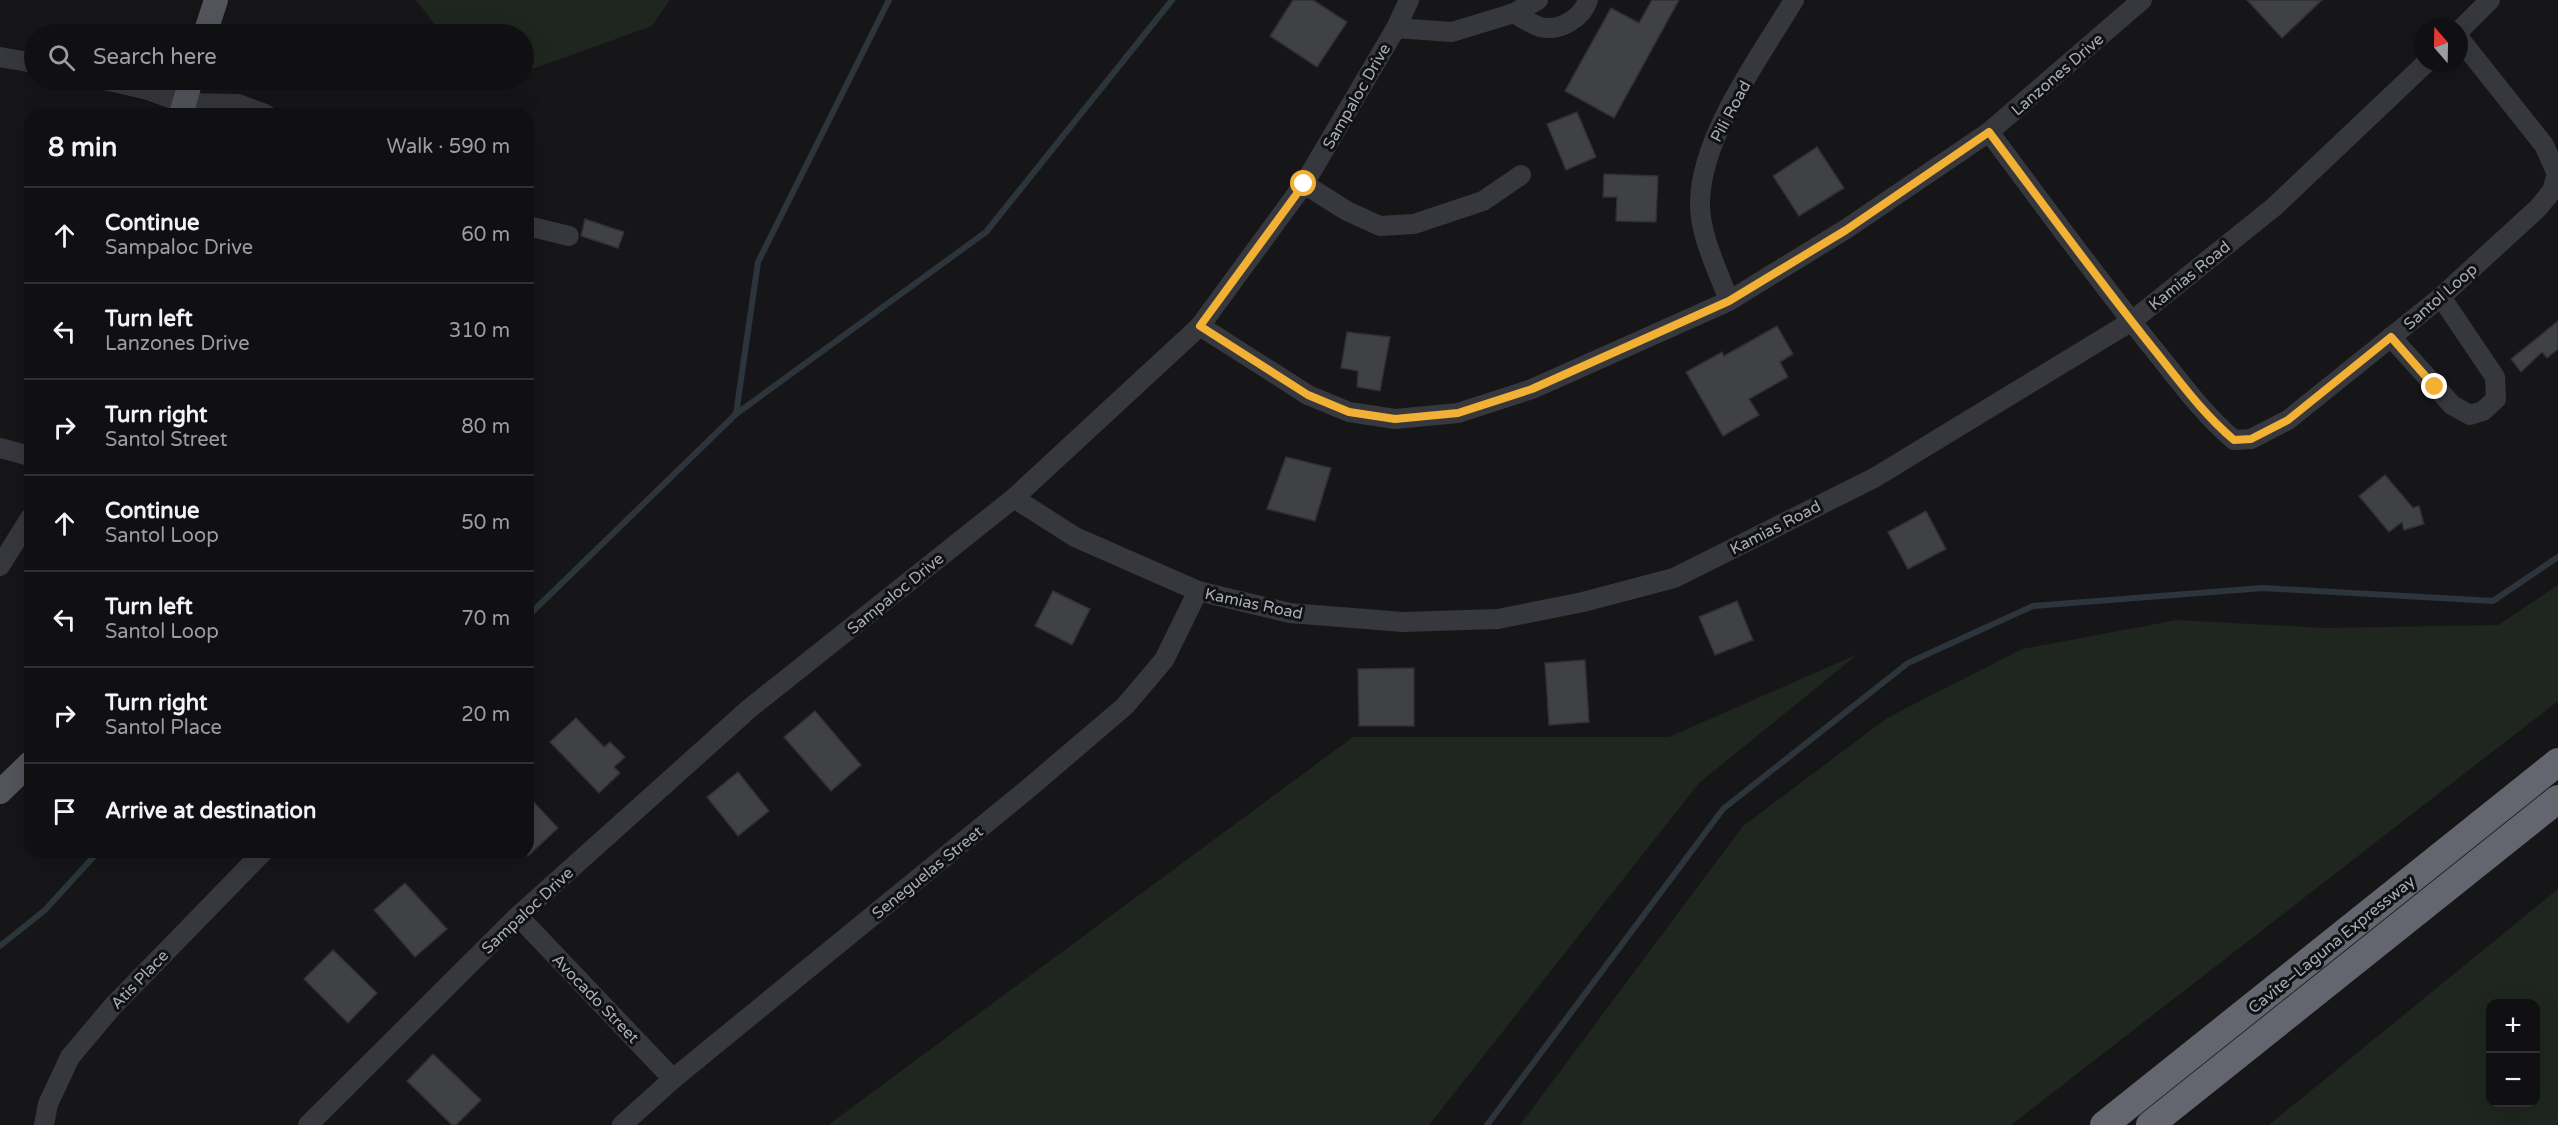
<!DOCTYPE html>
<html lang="en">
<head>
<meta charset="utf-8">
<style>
  body { margin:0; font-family:"Varela Round",sans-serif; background:#19191b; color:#f1f3f6 }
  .controls { position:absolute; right:18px; bottom:18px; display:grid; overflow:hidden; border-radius:12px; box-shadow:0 6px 24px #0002 }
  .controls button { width:54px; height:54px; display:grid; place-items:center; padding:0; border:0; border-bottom:2px solid #303032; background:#101012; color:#f1f3f6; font:30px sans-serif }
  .compass { position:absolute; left:2414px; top:18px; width:54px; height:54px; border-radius:50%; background:#101012; box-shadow:0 6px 24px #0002; rotate:340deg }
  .stop { position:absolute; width:18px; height:18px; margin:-14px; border:4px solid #f2b134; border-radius:50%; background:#fff }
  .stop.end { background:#f2b134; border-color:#fff; box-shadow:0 2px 6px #0008 }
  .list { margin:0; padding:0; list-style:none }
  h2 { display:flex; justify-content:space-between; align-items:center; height:78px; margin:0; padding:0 24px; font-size:26px }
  h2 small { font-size:20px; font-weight:400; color:#9c9d9f }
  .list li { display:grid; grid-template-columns:39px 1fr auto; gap:18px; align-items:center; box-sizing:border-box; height:96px; padding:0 24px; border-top:2px solid #303032 }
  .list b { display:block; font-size:22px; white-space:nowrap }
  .list p { margin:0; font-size:20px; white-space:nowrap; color:#9c9d9f }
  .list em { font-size:20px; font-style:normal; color:#9c9d9f }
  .icon { flex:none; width:33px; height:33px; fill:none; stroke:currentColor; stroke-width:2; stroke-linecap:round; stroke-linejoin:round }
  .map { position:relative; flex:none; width:2558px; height:1125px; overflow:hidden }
  .search { position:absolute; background:#101012; box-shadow:0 6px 24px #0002; left:24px; top:24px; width:510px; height:66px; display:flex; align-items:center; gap:15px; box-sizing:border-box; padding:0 21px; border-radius:33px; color:#9c9d9f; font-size:22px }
  .panel { position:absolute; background:#101012; box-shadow:0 6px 24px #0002; left:24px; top:108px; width:510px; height:750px; border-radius:18px }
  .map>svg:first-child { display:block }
</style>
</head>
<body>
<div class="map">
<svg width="2558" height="1125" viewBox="0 0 2558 1125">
  <rect width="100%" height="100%" fill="#161618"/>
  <g fill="#1e261f" fill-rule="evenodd">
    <path d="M 416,0 L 670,0 L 652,26 L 524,72 L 524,34 L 442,34 Z"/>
    <path d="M 2558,585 L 2558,701 L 2011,1125 L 1520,1125 L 1743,826 L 1887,718 L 2022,649 L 2177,620 L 2326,628 L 2498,625 Z"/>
    <path d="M 1858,654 L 1699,783 L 1429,1125 L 828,1125 L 1353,737 L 1669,737 Z"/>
    <path d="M 2558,889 L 2558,1125 L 2269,1125 ZM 2490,1004 L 2536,1004 L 2536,1102 L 2490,1102 Z"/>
  </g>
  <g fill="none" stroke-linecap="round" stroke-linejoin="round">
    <g stroke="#2c353c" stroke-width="6">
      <path d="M 736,414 L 758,262 L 889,0"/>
      <path d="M 528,616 L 736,414 L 986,232 L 1172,0"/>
      <path d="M 0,946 L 45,910 L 98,852"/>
      <path d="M 1487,1125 L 1723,809 L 1908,663 L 2033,606 L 2263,588 L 2493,601 L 2558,557"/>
    </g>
  </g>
  <g fill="#404145" stroke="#303034" stroke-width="1.5">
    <path d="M 1293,0 L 1313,0 L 1347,22 L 1317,67 L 1270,36 Z"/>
    <path d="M 1652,0 L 1679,0 L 1614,118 L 1565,91 L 1611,8 L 1639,23 Z"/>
    <path d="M 2247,0 L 2322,0 L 2282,38 Z"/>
    <path d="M 1577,112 L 1596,157 L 1566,170 L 1547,124 Z"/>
    <path d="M 1817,147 L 1844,188 L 1799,216 L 1773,176 Z"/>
    <path d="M 1604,174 L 1658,176 L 1656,222 L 1616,221 L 1617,197 L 1603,197 Z"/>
    <path d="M 585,219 L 624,232 L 618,248 L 581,236 Z"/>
    <path d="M 2558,321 L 2558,349 L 2547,358 L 2542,352 L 2521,372 L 2511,359 Z"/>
    <path d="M 1777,326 L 1793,354 L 1780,362 L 1788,377 L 1749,399 L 1759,415 L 1723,436 L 1686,372 L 1722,352 L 1724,356 Z"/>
    <path d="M 1347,332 L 1390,337 L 1380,391 L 1357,387 L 1358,371 L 1341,368 Z"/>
    <path d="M 1286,457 L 1331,468 L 1315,521 L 1267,509 Z"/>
    <path d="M 2385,475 L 2413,508 L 2419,506 L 2424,524 L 2404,530 L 2402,522 L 2389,532 L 2359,496 Z"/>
    <path d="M 1926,511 L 1946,549 L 1908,569 L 1888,532 Z"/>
    <path d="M 1053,591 L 1090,609 L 1072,645 L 1035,626 Z"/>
    <path d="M 1737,601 L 1753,640 L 1715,655 L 1699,617 Z"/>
    <path d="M 1585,660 L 1589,722 L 1549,725 L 1545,663 Z"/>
    <path d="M 1414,668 L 1414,726 L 1359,726 L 1358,669 Z"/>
    <path d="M 815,711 L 861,765 L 831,791 L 784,737 Z"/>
    <path d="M 576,718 L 604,747 L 610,742 L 625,757 L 614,767 L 620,773 L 599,793 L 550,742 Z"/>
    <path d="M 738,772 L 769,811 L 738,836 L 707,797 Z"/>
    <path d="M 528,796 L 558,828 L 528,856 Z"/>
    <path d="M 405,883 L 447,929 L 415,957 L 374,910 Z"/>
    <path d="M 333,950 L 377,993 L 348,1023 L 304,979 Z"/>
    <path d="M 433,1054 L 481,1100 L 456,1125 L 452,1125 L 407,1081 Z"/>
  </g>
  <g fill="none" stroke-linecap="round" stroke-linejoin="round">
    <g stroke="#37383d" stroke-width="20">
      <path d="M 1514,13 C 1522,18 1531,24 1540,27 C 1560,32 1582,18 1588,0"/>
      <path d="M 1396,28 L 1452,32 L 1514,13 L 1538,0"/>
      <path d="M 2459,31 L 2490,0"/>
      <path d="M 0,57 L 34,63"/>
      <path d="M 105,80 L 148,90 L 184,103 L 238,104 L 265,114"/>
      <path d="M 1989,132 C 2043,204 2096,277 2152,347 C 2178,379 2202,413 2234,440 L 2251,439 L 2288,420 L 2441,297 L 2538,208 L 2552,191 L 2557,174 L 2544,145 L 2459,38"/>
      <path d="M 1304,184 L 1347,211 L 1380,226 L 1414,224 L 1483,201 L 1521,175"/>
      <path d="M 528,226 L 569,236"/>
      <path d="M 1729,301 C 1718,270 1699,235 1700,201 C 1702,134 1760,57 1794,0"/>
      <path d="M 1200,326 L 1308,395 L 1349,412 L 1395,419 L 1458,413 L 1532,389 L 1729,301 L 1846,229 L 1989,132 L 2142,0"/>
      <path d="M 2391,337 L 2452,405 L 2470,415 L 2483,411 L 2496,399 L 2495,377 L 2441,297"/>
      <path d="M 0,448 L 30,456"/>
      <path d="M 1014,498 L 1075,537 L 1198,591 L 1290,613 L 1403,622 L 1498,619 L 1583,602 L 1674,578 L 1874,478 L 2132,321 L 2274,207 L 2426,63"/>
      <path d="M 0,566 L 30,518"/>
      <path d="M 518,916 L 673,1079"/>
      <path d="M 44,1125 L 48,1104 L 70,1057 L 113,1006 L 263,852"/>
      <path d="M 308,1125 L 518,916 L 750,708 L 1014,498 L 1200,326 L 1304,184 L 1396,28 L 1409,0"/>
      <path d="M 622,1125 L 673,1079 L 1029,788 L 1125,706 L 1164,660 L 1198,591"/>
    </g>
    <g stroke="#53555c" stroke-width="24">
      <path d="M 205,34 L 216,0"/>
      <path d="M 181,114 L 191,80"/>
      <path d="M 0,792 L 30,763"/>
    </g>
    <g stroke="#63666e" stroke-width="28">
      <path d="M 2104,1125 L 2558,762"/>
      <path d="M 2150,1125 L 2558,799"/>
    </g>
  </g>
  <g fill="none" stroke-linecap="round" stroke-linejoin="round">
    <path stroke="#f2b134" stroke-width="8" d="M 1304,184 L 1200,326 L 1308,395 L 1349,412 L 1395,419 L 1458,413 L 1532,389 L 1729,301 L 1846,230 L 1989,132 C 2043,204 2096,277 2152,347 C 2178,379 2202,413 2234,440 L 2251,439 L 2288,420 L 2391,337 L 2435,387"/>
  </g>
  <g text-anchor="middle" stroke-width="6" stroke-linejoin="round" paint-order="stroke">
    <g font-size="16" fill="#a8adb8" stroke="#111113">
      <text transform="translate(2057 74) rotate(-41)" y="6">Lanzones Drive</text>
      <text transform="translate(1356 96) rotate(-60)" y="6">Sampaloc Drive</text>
      <text transform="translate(1730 111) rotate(-62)" y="6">Pili Road</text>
      <text transform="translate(2189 275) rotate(-39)" y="6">Kamias Road</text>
      <text transform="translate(2440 296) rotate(-41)" y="6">Santol Loop</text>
      <text transform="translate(1775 527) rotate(-27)" y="6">Kamias Road</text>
      <text transform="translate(895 593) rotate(-39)" y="6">Sampaloc Drive</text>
      <text transform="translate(1254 603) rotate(12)" y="6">Kamias Road</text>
      <text transform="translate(927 872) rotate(-39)" y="6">Seneguelas Street</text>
      <text transform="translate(527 910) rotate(-43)" y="6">Sampaloc Drive</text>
      <text transform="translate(2331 944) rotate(-39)" y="6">Cavite–Laguna Expressway</text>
      <text transform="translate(139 979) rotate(-46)" y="6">Atis Place</text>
      <text transform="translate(596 998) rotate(46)" y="6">Avocado Street</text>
    </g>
  </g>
</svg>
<div class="controls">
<button>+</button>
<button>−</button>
</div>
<svg class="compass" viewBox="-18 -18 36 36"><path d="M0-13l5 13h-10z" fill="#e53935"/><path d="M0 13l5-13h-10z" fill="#9c9d9f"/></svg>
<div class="stop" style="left:1304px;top:184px"></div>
<div class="stop end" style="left:2435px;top:387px"></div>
<div class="search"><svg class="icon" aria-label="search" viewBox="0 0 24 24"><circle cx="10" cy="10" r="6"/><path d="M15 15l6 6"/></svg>Search here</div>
<section class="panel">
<h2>8 min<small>Walk · 590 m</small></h2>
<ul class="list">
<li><svg class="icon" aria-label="ahead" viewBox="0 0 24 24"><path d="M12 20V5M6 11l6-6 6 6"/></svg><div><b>Continue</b><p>Sampaloc Drive</p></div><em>60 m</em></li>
<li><svg class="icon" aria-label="left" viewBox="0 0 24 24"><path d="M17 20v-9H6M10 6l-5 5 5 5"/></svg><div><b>Turn left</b><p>Lanzones Drive</p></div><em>310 m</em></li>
<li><svg class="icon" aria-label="right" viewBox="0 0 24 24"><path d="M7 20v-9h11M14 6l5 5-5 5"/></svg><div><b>Turn right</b><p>Santol Street</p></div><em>80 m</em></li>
<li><svg class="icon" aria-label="ahead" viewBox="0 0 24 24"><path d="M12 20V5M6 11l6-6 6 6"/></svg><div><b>Continue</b><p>Santol Loop</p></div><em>50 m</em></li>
<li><svg class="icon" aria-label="left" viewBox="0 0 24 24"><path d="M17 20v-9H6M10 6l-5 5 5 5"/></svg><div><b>Turn left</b><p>Santol Loop</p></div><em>70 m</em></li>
<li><svg class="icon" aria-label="right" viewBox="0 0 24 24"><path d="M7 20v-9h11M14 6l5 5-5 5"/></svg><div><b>Turn right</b><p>Santol Place</p></div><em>20 m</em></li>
<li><svg class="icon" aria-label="arrive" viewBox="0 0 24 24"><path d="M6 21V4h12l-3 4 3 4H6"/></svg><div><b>Arrive at destination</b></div></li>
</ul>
</section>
</div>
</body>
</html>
